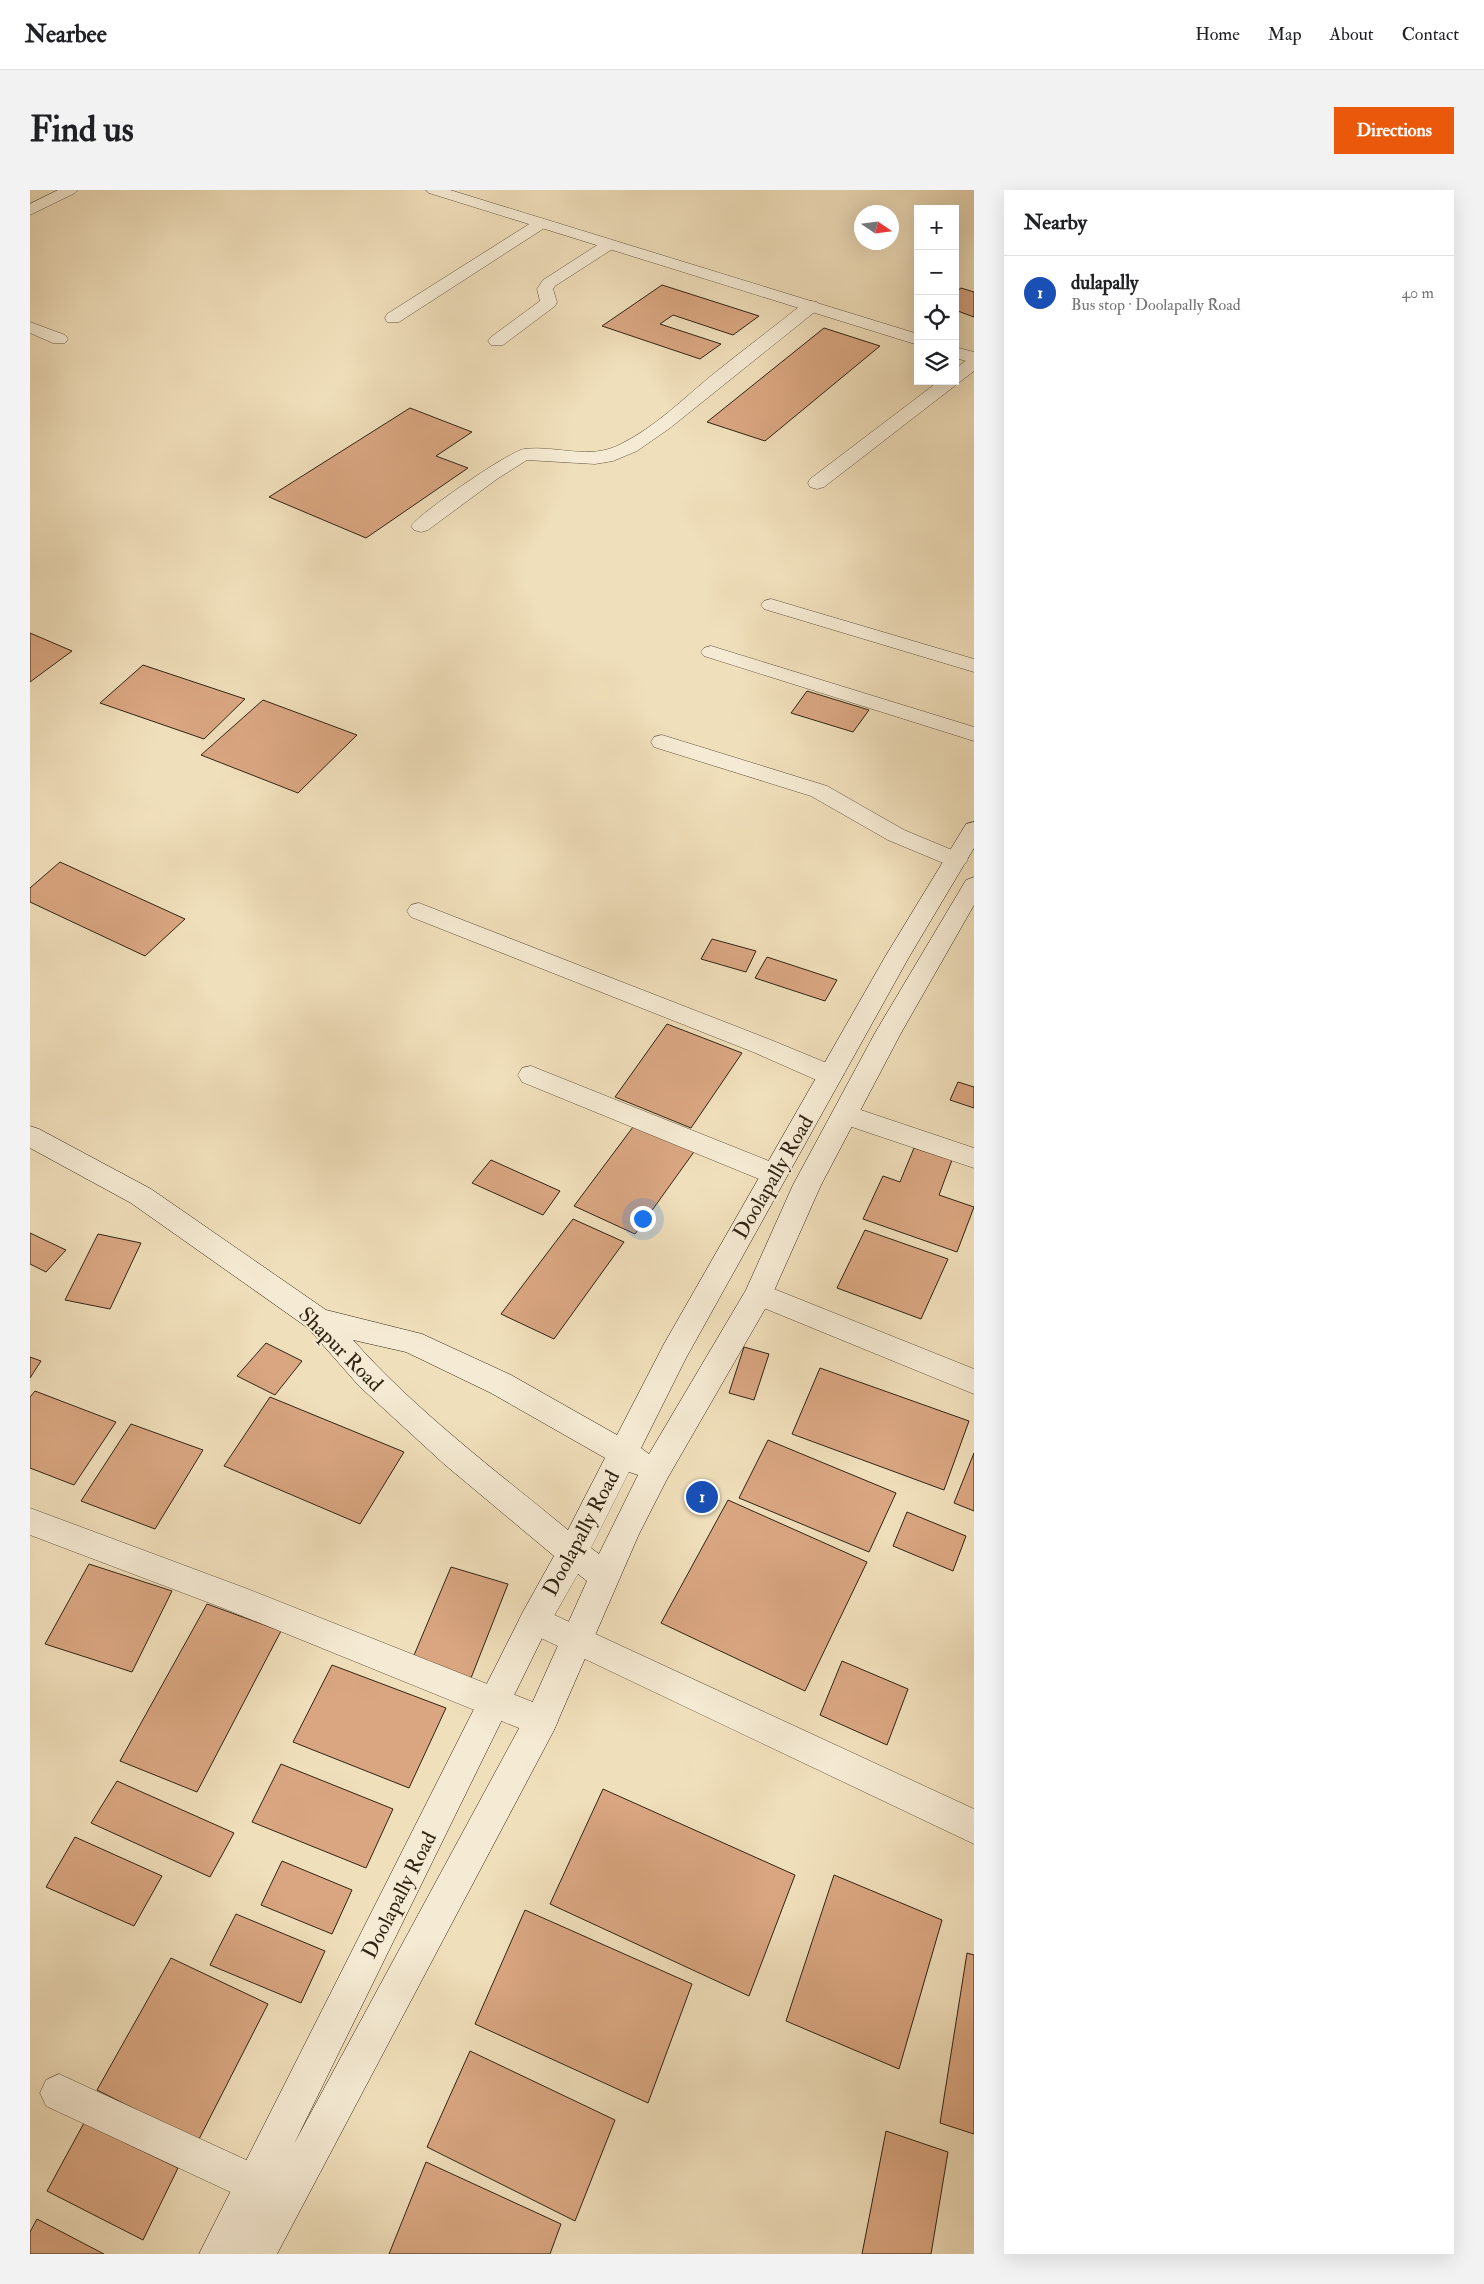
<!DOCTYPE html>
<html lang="en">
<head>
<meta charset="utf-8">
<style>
  body { margin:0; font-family:"IM FELL Double Pica",serif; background:#f2f2f2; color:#202124 }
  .controls { position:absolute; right:15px; top:15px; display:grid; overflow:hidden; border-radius:0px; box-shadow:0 5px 20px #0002 }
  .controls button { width:45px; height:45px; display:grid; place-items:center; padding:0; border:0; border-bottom:1px solid #e0e0e0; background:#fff; color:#202124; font:25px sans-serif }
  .compass { position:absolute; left:824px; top:15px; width:45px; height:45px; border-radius:50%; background:#fff; box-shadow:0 5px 20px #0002; rotate:103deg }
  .you { position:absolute; left:612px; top:1028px; width:18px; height:18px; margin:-12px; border:4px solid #fff; border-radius:50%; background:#1a73e8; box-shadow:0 0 0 8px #1a73e833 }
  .badge { display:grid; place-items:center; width:32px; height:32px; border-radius:50%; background:#ea580c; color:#fff; font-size:16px; font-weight:700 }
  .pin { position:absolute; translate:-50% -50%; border:2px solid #fff; box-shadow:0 1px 5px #0006 }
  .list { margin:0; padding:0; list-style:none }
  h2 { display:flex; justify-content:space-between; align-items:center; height:65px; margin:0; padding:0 20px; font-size:21px }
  h2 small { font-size:16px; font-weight:400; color:#757577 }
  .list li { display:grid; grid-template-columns:32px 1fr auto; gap:15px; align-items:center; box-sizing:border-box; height:75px; padding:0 20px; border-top:1px solid #e0e0e0 }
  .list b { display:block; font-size:19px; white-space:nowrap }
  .list p { margin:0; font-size:16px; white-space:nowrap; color:#757577 }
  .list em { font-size:16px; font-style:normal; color:#757577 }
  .icon { flex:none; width:28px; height:28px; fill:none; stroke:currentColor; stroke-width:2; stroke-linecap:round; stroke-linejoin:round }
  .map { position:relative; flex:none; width:944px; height:2064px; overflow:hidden; border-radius:0px }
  header { display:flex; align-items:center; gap:30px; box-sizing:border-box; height:70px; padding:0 25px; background:#fff; border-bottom:1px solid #e0e0e0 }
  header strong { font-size:24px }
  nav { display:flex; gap:28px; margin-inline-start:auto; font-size:18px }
  .intro { display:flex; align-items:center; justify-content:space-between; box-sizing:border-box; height:120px; padding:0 30px }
  h1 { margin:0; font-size:35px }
  .button { padding:12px 22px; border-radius:0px; background:#ea580c; color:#fff; font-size:18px; font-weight:700 }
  main { display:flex; gap:30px; padding:0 30px }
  aside { flex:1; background:#fff; border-radius:0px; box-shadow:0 5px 20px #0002 }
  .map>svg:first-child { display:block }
</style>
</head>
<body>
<header>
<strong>Nearbee</strong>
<nav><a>Home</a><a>Map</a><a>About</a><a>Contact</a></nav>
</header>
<div class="intro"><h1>Find us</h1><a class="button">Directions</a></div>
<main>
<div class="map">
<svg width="944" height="2064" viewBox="0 0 944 2064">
  <rect width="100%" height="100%" fill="#f0dfbb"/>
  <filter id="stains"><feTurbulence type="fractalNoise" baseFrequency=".004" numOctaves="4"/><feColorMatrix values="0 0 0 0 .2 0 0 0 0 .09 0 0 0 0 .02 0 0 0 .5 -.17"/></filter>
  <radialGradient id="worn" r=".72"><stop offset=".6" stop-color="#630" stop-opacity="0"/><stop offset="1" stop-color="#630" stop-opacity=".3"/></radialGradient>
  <g fill="#d9a681" stroke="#302414">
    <path d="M 632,95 L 729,126 L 703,145 L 643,125 L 630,134 L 691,154 L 670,169 L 572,136 Z"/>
    <path d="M 931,98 L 944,102 L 944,127 L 925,120 L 925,102 Z"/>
    <path d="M 794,138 L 850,156 L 735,251 L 677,232 Z"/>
    <path d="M 380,218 L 442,242 L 406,266 L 438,278 L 336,348 L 239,307 Z"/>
    <path d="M 0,443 L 42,461 L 0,492 Z"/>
    <path d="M 113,475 L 215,509 L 174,549 L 70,513 Z"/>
    <path d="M 777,501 L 839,520 L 823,542 L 761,523 Z"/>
    <path d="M 233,510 L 327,545 L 268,603 L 171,565 Z"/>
    <path d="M 30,672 L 155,729 L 115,766 L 0,712 L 0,698 Z"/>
    <path d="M 682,749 L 726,761 L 716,782 L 671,769 Z"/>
    <path d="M 737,767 L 807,790 L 795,811 L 725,788 Z"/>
    <path d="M 637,834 L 712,863 L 661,938 L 585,907 Z"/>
    <path d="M 928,892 L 944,897 L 944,918 L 920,910 Z"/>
    <path d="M 606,933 L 666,959 L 605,1044 L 544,1016 Z"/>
    <path d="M 884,958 L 922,970 L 909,1005 L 944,1017 L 927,1062 L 833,1029 L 853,986 L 870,992 Z"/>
    <path d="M 461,970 L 530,1001 L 513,1025 L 442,993 Z"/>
    <path d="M 543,1029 L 594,1052 L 524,1149 L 471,1124 Z"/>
    <path d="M 835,1040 L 918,1069 L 891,1129 L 807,1098 Z"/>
    <path d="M 0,1043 L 36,1060 L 16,1082 L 0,1074 Z"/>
    <path d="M 68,1044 L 111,1053 L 80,1119 L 35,1110 Z"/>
    <path d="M 236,1153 L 272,1171 L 245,1205 L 207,1186 Z"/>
    <path d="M 714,1157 L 739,1164 L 724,1210 L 699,1203 Z"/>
    <path d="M 0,1167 L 11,1171 L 0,1188 Z"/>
    <path d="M 790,1178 L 939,1231 L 914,1300 L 762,1244 Z"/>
    <path d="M 5,1201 L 86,1232 L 44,1295 L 0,1278 L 0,1207 Z"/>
    <path d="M 240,1207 L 374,1262 L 330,1334 L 194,1276 Z"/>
    <path d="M 101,1234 L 173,1260 L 125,1339 L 51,1311 Z"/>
    <path d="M 738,1250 L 866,1303 L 839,1362 L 709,1308 Z"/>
    <path d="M 944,1263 L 944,1321 L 924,1313 Z"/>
    <path d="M 698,1310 L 837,1372 L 775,1501 L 631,1433 Z"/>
    <path d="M 877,1322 L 936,1346 L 923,1381 L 863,1356 Z"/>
    <path d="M 59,1374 L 142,1401 L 102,1482 L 15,1454 Z"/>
    <path d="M 421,1377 L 478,1394 L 441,1488 L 382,1470 Z"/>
    <path d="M 177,1414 L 251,1441 L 167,1602 L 90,1571 Z"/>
    <path d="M 812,1471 L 878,1499 L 857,1555 L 790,1525 Z"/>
    <path d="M 302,1475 L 416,1518 L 379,1598 L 263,1552 Z"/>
    <path d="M 251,1574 L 363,1619 L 336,1678 L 222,1632 Z"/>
    <path d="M 87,1591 L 204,1643 L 180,1687 L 61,1633 Z"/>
    <path d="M 573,1599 L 765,1685 L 719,1806 L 520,1714 Z"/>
    <path d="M 45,1647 L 132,1686 L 104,1736 L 16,1697 Z"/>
    <path d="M 252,1671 L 322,1700 L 302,1744 L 231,1715 Z"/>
    <path d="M 804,1685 L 912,1730 L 869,1879 L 756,1831 Z"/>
    <path d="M 495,1720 L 662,1794 L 618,1913 L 445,1834 Z"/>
    <path d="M 206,1724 L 295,1761 L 271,1813 L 180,1775 Z"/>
    <path d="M 937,1763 L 944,1765 L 944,1944 L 910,1933 Z"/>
    <path d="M 141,1768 L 238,1814 L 168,1951 L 67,1900 Z"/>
    <path d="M 440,1861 L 585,1930 L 545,2031 L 397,1957 Z"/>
    <path d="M 54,1933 L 148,1978 L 113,2050 L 17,2001 Z"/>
    <path d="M 856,1941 L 918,1962 L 901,2064 L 832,2064 Z"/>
    <path d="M 396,1972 L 531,2034 L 520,2064 L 359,2064 Z"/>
    <path d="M 7,2029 L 74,2064 L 0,2064 L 0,2042 Z"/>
  </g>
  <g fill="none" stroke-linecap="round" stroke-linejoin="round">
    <defs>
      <g id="lane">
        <path d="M 28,0 L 48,0 L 45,3 L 0,25 L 0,14 Z"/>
        <path d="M 510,29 L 516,31 L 518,34 L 516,37 L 369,132 L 357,132 L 355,128 L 357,124 L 504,31 Z"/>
        <path d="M 578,50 L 584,52 L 586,55 L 584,58 L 525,96 L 523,99 L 527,112 L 525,116 L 473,155 L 461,155 L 458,151 L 461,147 L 510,111 L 507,99 L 513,90 L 572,52 Z"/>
        <path d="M 781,111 L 787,112 L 789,116 L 787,120 L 640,238 L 607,261 L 583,271 L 565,274 L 497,270 L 467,289 L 398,340 L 391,342 L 384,340 L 381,336 C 391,322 478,262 494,259 C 528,255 559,271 591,254 C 625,237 653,209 682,185 C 713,160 744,137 775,112 Z"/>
        <path d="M 944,168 L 944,181 L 794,297 L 787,299 L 780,297 L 778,293 L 780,289 L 909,191 L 925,191 L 925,179 L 938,169 Z"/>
        <path d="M 741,409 L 944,469 L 944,482 L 734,419 L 731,415 L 734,411 Z"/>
        <path d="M 681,456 L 944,537 L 944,551 L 674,466 L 671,462 L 674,458 Z"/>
        <path d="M 632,545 L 797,596 L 874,640 L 934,665 L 938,670 L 934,675 L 926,678 L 918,675 L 858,650 L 781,606 L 624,557 L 621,552 L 624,547 Z"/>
        <path d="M 389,713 L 741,850 L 809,878 L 813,885 L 809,892 L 800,894 L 791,892 L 723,862 L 381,727 L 377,721 L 381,715 Z"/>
        <path d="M 501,876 L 754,977 L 757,984 L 754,991 L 744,994 L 734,991 L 492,892 L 488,885 L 492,878 Z"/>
        <path d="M 816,915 L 944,958 L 944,978 L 807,932 L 803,925 L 807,918 Z"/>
      </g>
      <g id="street">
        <path d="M 396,0 L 420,0 L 888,144 L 888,155 L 399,3 Z"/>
        <path d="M 0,132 L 35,145 L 38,149 L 35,153 L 23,153 L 0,143 Z"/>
        <path d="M 925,157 L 944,162 L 944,173 L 925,168 Z"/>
        <path d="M 729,1093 L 944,1179 L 944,1204 L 719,1112 L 715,1104 L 719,1096 Z"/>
        <path d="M 0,1318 L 215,1398 L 523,1520 L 528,1531 L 523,1542 L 511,1547 L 193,1418 L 0,1345 Z"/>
        <path d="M 505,1416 L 944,1619 L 944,1654 L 494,1440 L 489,1430 L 494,1420 Z"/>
        <path d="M 29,1884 L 238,1980 L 243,1994 L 238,2008 L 224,2013 L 16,1916 L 10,1903 L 16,1890 Z"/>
      </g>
      <path id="secondary" d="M 944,632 L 944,658 L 879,767 L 656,1168 L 611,1258 L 619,1264 L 716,1100 L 763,995 L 845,843 L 936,690 L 944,687 L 944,715 L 871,843 L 791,995 L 739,1112 L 637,1289 L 609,1344 L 523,1542 L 247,2064 L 169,2064 L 494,1420 L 524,1366 L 414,1274 L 329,1196 L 278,1138 L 101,1013 L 0,958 L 0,936 L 9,939 L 121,999 L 296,1120 L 392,1144 L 481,1185 L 587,1245 L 634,1154 L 855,767 L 936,634 ZM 323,1150 L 376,1162 L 461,1203 L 575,1268 L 538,1340 C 465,1280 386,1221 323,1150 ZM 599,1282 L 608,1285 L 569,1364 L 561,1358 ZM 548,1384 L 557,1391 L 499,1520 L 264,1954 L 516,1440 Z"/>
    </defs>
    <use href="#lane" stroke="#60533e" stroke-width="1"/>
    <use href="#street" stroke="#60533e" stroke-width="1"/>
    <use href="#secondary" stroke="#302414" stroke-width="1"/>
    <use href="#lane" fill="#f5ead3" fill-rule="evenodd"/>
    <use href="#street" fill="#f5ead3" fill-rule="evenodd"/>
    <use href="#secondary" fill="#f5ead3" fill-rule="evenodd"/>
  </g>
  <g text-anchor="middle" stroke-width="4" stroke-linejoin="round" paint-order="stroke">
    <g font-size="21" fill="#302414" stroke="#f5ead3">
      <text transform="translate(743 987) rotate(-60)" y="7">Doolapally Road</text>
      <text transform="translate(311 1159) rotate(45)" y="7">Shapur Road</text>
      <text transform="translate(551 1343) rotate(-62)" y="7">Doolapally Road</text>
      <text transform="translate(369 1705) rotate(-63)" y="7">Doolapally Road</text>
    </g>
  </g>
  <rect width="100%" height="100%" filter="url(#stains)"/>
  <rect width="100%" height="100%" fill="url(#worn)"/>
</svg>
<div class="controls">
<button>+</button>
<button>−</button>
<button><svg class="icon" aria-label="locate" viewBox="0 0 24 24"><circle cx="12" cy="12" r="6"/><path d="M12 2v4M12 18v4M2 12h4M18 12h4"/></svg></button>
<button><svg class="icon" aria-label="layers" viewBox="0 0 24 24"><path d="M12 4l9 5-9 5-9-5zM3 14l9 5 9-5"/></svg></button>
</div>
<svg class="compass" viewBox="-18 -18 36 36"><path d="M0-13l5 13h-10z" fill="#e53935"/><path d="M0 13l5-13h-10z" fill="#757577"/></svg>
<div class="you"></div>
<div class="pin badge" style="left:672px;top:1307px;background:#1a4fb4">1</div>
</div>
<aside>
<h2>Nearby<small></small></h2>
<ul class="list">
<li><span class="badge" style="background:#1a4fb4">1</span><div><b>dulapally</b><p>Bus stop · Doolapally Road</p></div><em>40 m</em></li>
</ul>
</aside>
</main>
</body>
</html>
